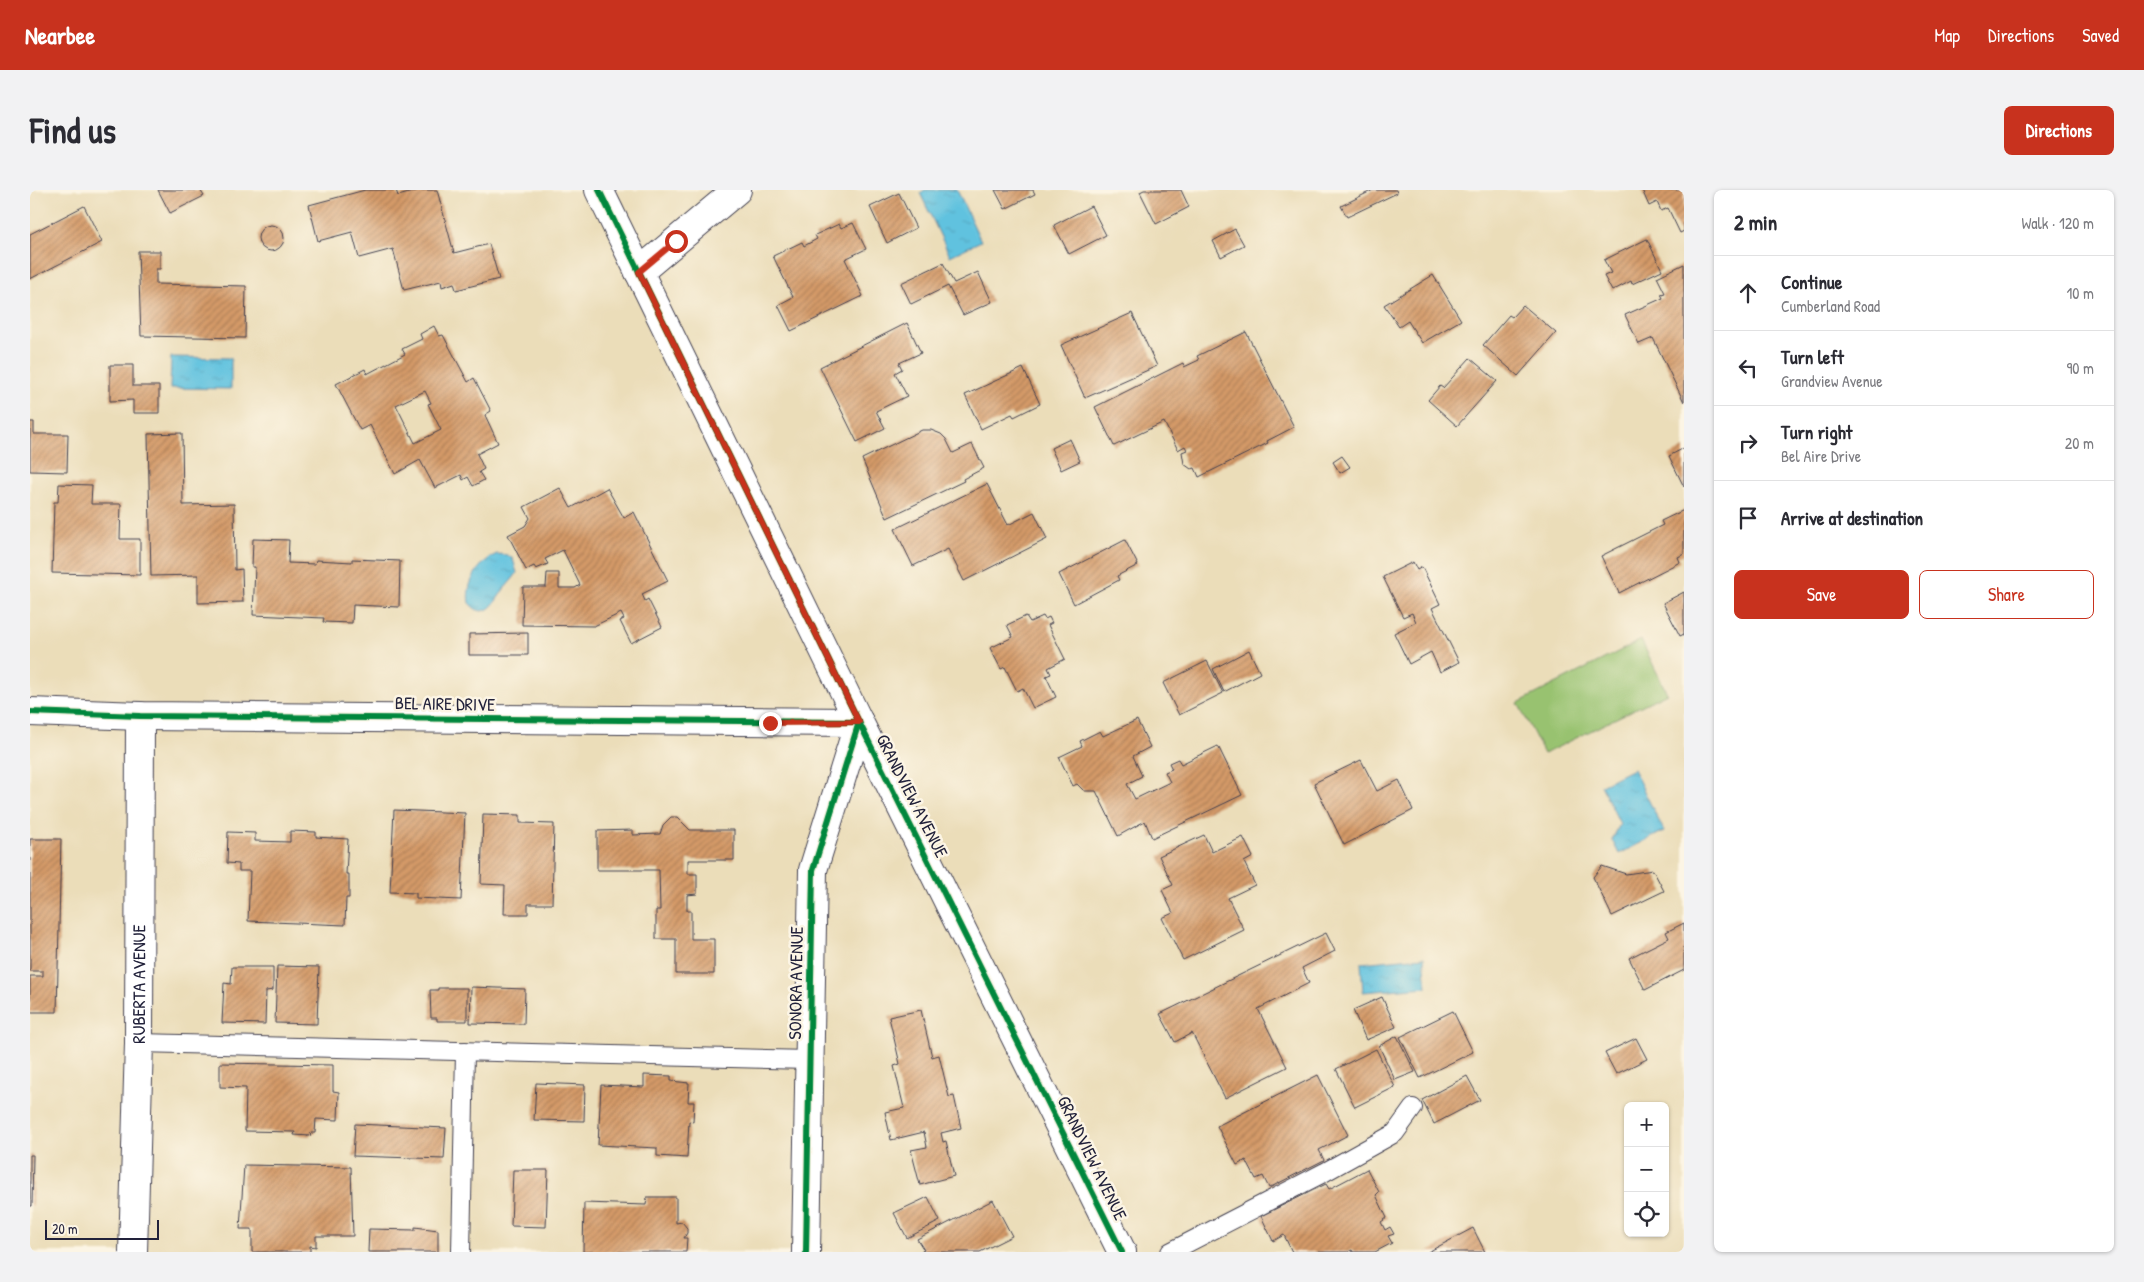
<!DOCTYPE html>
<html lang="en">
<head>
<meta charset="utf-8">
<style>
  body { margin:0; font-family:"Patrick Hand",sans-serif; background:#f2f2f3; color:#2b2b33 }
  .controls { position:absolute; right:15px; bottom:15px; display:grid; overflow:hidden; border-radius:8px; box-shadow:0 1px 4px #0004 }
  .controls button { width:45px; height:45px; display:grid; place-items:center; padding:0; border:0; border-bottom:1px solid #e1e1e2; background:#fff; color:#2b2b33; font:25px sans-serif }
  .scale { position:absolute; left:15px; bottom:12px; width:114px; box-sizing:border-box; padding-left:5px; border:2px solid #22223b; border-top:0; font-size:14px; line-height:18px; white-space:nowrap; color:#22223b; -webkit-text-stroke:4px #fcf5e5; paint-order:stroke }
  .stop { position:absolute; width:15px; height:15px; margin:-11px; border:4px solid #c8321e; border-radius:50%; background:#fff }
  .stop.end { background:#c8321e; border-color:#fff; box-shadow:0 1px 5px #0008 }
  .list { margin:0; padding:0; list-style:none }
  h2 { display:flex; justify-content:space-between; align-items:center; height:65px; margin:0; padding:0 20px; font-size:21px }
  h2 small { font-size:16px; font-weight:400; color:#7c7c81 }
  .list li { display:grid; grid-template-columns:32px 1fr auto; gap:15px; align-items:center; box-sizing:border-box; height:75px; padding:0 20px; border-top:1px solid #e1e1e2 }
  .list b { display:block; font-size:19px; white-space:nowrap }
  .list p { margin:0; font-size:16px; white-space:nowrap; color:#7c7c81 }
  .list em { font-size:16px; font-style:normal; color:#7c7c81 }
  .actions { display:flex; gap:10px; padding:15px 20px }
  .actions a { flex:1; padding:11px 0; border:1px solid #c8321e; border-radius:8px; text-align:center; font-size:18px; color:#c8321e }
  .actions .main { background:#c8321e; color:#fff }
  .icon { flex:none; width:28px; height:28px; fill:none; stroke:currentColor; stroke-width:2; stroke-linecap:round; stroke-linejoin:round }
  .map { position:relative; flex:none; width:1654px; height:1062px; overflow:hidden; border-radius:8px }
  header { display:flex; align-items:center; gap:30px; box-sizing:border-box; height:70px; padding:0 25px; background:#c8321e; color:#fff }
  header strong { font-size:24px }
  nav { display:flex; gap:28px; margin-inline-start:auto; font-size:18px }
  .intro { display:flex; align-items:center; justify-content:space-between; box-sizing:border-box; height:120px; padding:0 30px }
  h1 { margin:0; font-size:35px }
  .button { padding:12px 22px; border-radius:8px; background:#c8321e; color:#fff; font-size:18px; font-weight:700 }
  main { display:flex; gap:30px; padding:0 30px }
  aside { flex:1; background:#fff; border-radius:8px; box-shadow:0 1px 4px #0004 }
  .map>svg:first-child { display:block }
</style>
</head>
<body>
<header>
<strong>Nearbee</strong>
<nav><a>Map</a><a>Directions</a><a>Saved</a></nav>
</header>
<div class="intro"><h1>Find us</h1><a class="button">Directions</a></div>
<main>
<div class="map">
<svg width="1654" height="1062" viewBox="0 0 1654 1062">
  <defs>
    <pattern id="water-ripples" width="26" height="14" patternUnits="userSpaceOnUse" patternTransform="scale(1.25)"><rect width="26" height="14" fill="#61c2df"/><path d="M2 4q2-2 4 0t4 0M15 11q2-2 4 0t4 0" fill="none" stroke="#54a6c0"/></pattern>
    <pattern id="building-hatch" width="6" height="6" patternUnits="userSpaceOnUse" patternTransform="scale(1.25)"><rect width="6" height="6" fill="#d49a68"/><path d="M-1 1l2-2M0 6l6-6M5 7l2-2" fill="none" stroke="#ac7d57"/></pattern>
  </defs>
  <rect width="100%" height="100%" fill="#fcf5e5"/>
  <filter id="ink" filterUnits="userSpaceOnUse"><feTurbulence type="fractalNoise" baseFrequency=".02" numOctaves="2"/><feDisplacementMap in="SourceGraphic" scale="10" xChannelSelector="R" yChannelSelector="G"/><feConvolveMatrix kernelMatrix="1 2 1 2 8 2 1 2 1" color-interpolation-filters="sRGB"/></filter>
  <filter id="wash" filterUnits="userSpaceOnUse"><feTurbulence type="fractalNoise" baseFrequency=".0096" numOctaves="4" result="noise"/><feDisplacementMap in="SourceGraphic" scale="20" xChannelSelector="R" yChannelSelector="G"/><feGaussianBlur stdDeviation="1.12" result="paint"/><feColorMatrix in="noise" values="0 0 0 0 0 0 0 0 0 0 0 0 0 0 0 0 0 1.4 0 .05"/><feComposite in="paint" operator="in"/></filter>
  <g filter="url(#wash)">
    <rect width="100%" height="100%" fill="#ebddb9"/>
    <path fill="#98c26f" stroke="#5d7255" d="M 1611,450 L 1637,503 L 1514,564 L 1488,513 Z"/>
    <g fill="url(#water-ripples)" stroke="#42728d">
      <path d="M 895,0 L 927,0 L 951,51 L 920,66 L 890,3 Z"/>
      <path d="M 141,167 L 201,168 L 201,199 L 140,198 Z"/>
      <path d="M 467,364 L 477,365 L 483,369 L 487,383 C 483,389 479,393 474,399 C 466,410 456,433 439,413 C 435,393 450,371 467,364 Z"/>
      <path d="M 1603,579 L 1634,641 L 1589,664 L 1582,650 L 1590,634 L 1571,595 Z"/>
      <path d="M 1394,767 L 1397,797 L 1333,802 L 1331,773 Z"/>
    </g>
    <g id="blocks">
      <g fill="url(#building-hatch)" fill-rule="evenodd">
        <path d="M 128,0 L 170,0 L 174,6 L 140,23 Z"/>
        <path d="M 335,0 L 366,0 L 368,6 L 390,0 L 407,0 L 424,63 L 459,54 L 469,89 L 426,100 L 424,93 L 412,97 L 411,91 L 374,100 L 363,59 L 329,68 L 322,42 L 288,51 L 279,15 Z"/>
        <path d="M 965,0 L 1003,0 L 1005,4 L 975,19 Z"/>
        <path d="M 1114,0 L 1151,0 L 1159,17 L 1126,34 L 1110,2 Z"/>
        <path d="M 1343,0 L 1366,0 L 1367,3 L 1317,27 L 1311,16 Z"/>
        <path d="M 1612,0 L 1654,0 L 1654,41 L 1650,43 L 1638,18 L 1631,21 L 1627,12 L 1619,16 Z"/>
        <path d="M 869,3 L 886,38 L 857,53 L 840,17 Z"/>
        <path d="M 54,16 L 72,52 L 0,89 L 0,44 Z"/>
        <path d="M 1061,16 L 1076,45 L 1039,64 L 1024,35 Z"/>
        <path d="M 823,33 L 836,59 L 815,69 L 833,106 L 761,141 L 748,115 L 763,107 L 743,66 L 772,52 L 774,56 L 787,49 L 785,45 L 809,34 L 811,38 Z"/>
        <circle cx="241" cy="48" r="13"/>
        <path d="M 1205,39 L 1214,55 L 1191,67 L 1183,51 Z"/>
        <path d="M 1617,49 L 1632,80 L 1602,94 L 1601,91 L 1582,101 L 1574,86 L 1581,83 L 1574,70 Z"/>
        <path d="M 108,61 L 130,61 L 130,79 L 126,79 L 126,94 L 216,96 L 215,148 L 111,146 Z"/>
        <path d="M 913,73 L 924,93 L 948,82 L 962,112 L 933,125 L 918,96 L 881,114 L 871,93 Z"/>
        <path d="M 1654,74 L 1654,212 L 1623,148 L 1609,154 L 1595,125 L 1633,108 L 1631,104 L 1635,103 L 1627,87 Z"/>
        <path d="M 1403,85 L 1431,130 L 1392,153 L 1378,131 L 1369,137 L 1354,115 Z"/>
        <path d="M 1493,115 L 1526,143 L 1488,186 L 1453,155 L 1479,125 L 1482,127 Z"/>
        <path d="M 1102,123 L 1127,176 L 1055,208 L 1031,155 Z"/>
        <path d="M 877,133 L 891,163 L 869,173 L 872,179 L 865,183 L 877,206 L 846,221 L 855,238 L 827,252 L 790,177 Z"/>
        <path d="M 404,136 L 409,146 L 413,145 L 438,192 L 444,188 L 461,221 L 455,225 L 468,253 L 447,264 L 454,279 L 449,282 L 454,290 L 443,296 L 438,287 L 433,290 L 431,285 L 405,298 L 390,270 L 365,284 L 340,235 L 330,240 L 306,194 L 335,179 L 337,184 L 375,164 L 372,159 L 392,149 L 390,144 ZM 395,201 L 401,213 L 398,214 L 411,240 L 385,253 L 366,215 Z"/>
        <path d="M 1216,142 L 1264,237 L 1237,251 L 1238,253 L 1169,287 L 1165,278 L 1161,279 L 1154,274 L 1152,262 L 1157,260 L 1155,256 L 1148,260 L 1134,232 L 1084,256 L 1065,217 L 1153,173 L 1154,177 L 1169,170 L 1167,166 Z"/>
        <path d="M 1440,168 L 1467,191 L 1427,236 L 1398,210 L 1410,196 L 1413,198 Z"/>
        <path d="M 80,175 L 103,175 L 103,196 L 129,196 L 129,223 L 103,223 L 103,210 L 80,211 Z"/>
        <path d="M 993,178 L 1010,214 L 984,227 L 982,224 L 951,239 L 935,205 Z"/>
        <path d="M 0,232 L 4,232 L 4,244 L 38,244 L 37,282 L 0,281 Z"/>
        <path d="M 892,240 L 901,240 L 911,244 L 916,249 L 923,263 L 942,254 L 954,278 L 933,289 L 934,291 L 857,328 L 832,269 Z"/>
        <path d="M 152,243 L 153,315 L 204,314 L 205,380 L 212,379 L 213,412 L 168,413 L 168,385 L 121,386 L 118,244 Z"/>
        <path d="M 1040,249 L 1050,271 L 1031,280 L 1021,258 Z"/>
        <path d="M 1654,258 L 1654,297 L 1639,266 Z"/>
        <path d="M 1312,266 L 1320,277 L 1310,283 L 1303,272 Z"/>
        <path d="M 29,294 L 62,295 L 61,314 L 91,314 L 90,349 L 110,349 L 110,385 L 22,383 L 24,312 L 28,312 Z"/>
        <path d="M 957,294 L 978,335 L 1004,322 L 1017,349 L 934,391 L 918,359 L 883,376 L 865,339 Z"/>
        <path d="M 530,298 L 541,318 L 577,298 L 594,328 L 604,322 L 638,391 L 612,404 L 615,411 L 618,409 L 632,437 L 601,453 L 590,431 L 594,429 L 591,423 L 564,436 L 492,435 L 493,397 L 516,397 L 517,383 L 529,383 L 529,398 L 545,398 L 550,395 L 533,360 L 515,369 L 518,374 L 506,379 L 504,376 L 496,380 L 478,345 L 495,336 L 500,328 L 494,317 Z"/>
        <path d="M 1654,320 L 1654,364 L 1648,367 L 1650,372 L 1589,403 L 1571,366 L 1633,335 L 1631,331 Z"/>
        <path d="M 223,349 L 259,350 L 258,373 L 285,374 L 286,370 L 322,372 L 322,369 L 370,371 L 369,417 L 323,415 L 322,433 L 293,432 L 294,428 L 223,425 L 225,377 L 222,377 Z"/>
        <path d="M 1095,350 L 1108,375 L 1087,386 L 1089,390 L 1044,414 L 1029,384 Z"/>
        <path d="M 1383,372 L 1387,380 L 1392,377 L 1410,414 L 1402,418 L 1429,472 L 1410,482 L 1401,462 L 1379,474 L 1364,443 L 1386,432 L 1382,423 L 1373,427 L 1353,387 Z"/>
        <path d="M 1654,402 L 1654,444 L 1650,446 L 1633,413 Z"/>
        <path d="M 996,426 L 1000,432 L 1013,426 L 1015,429 L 1019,427 L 1022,433 L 1018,435 L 1035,469 L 1018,478 L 1021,484 L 1016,486 L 1026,507 L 1003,518 L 993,498 L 987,501 L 975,477 L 971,479 L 960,458 L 983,447 L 977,435 Z"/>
        <path d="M 498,443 L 498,465 L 439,465 L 439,444 Z"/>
        <path d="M 1219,460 L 1230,483 L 1194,502 L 1183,479 Z"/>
        <path d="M 1177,471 L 1193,503 L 1149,525 L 1133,493 Z"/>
        <path d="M 1107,530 L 1120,557 L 1103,566 L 1112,586 L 1097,594 L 1105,609 L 1140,592 L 1135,582 L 1142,579 L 1139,573 L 1148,569 L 1151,574 L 1188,556 L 1212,605 L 1122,648 L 1115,631 L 1088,646 L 1066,601 L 1054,601 L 1047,594 L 1043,596 L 1029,567 L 1052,556 L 1050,551 L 1070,541 L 1073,546 Z"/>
        <path d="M 1331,570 L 1347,601 L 1369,590 L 1383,620 L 1314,655 L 1284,593 Z"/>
        <path d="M 364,620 L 435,623 L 431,710 L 386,708 L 386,703 L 360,702 Z"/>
        <path d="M 453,624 L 490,625 L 490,633 L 524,634 L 522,714 L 498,714 L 498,724 L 474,724 L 475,695 L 451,694 Z"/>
        <path d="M 641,627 L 647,627 L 660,640 L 704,640 L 704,670 L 658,670 L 658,684 L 667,684 L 667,704 L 657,705 L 657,721 L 661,721 L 661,749 L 684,749 L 684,784 L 646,784 L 646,749 L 626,749 L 626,720 L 630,720 L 629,680 L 567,680 L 567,641 L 603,640 L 603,645 L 630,644 L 633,635 Z"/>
        <path d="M 260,641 L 286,642 L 286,647 L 318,649 L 316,684 L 319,684 L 319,708 L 316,708 L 315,735 L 218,731 L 220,681 L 209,681 L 209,674 L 197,673 L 198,642 L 225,643 L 225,651 L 260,652 Z"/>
        <path d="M 1174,645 L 1182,662 L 1213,647 L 1223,667 L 1214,672 L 1225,695 L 1198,708 L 1214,740 L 1153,770 L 1132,728 L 1143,723 L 1132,700 L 1143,695 L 1129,666 Z"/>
        <path d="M 0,649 L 31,649 L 27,822 L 0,822 L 0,786 L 13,786 L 13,781 L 0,781 Z"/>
        <path d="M 1572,676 L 1596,684 L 1623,680 L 1634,701 L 1582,726 L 1563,687 Z"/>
        <path d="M 1654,733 L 1654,780 L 1615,800 L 1599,768 L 1639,748 L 1636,742 Z"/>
        <path d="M 1296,743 L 1305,761 L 1272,778 L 1279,793 L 1228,819 L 1257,877 L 1195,908 L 1162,843 L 1145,852 L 1130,824 Z"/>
        <path d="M 247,776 L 289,777 L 287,834 L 245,833 Z"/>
        <path d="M 202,777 L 243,777 L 243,800 L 236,801 L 235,834 L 192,833 L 194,793 L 201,794 Z"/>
        <path d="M 441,797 L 495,799 L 494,834 L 440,833 Z"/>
        <path d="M 408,798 L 437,798 L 437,831 L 407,831 L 407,828 L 401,828 L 400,800 L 408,800 Z"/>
        <path d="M 1352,807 L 1366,837 L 1336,850 L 1323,820 Z"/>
        <path d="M 891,820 L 902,867 L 909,865 L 919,907 L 924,906 L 931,938 L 911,943 L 913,952 L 916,951 L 924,986 L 890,995 L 881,960 L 897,957 L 894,942 L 861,950 L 855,922 L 874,918 L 864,876 L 870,874 L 859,827 Z"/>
        <path d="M 1423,821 L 1443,862 L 1390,888 L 1370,847 Z"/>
        <path d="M 1367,846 L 1385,882 L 1365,890 L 1349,856 Z"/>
        <path d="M 1606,848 L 1617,869 L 1586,884 L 1575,863 Z"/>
        <path d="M 1346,859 L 1365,897 L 1325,917 L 1306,879 Z"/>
        <path d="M 190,873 L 303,875 L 303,901 L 309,902 L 308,930 L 286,929 L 285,943 L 281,943 L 280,946 L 264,945 L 265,942 L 215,941 L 216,898 L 190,897 Z"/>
        <path d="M 614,885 L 641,886 L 641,891 L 659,893 L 658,912 L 664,912 L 663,932 L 659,931 L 657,968 L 627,966 L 627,958 L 568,955 L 571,895 L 614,897 Z"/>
        <path d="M 1288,885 L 1318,945 L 1289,960 L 1294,970 L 1239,998 L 1233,986 L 1226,989 L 1216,970 L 1207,975 L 1187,936 Z"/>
        <path d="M 1437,886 L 1450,910 L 1404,934 L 1392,910 Z"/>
        <path d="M 506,893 L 555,895 L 554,931 L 504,930 Z"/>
        <path d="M 325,934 L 416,938 L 414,969 L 323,966 Z"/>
        <path d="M 0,965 L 3,965 L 2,1016 L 0,1016 Z"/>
        <path d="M 214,975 L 321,977 L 323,1046 L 286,1046 L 286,1057 L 280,1056 L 280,1062 L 222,1062 L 222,1039 L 210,1039 Z"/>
        <path d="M 1337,979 L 1349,1002 L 1346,1005 L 1357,1028 L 1351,1032 L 1355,1040 L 1360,1037 L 1364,1044 L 1358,1046 L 1362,1053 L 1345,1062 L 1323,1062 L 1322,1060 L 1318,1062 L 1262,1062 L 1254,1045 L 1243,1051 L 1231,1026 L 1296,994 L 1299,999 Z"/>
        <path d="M 483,980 L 518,980 L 516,1037 L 481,1036 Z"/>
        <path d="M 617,1007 L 646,1007 L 646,1033 L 652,1032 L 657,1038 L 657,1043 L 654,1048 L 657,1048 L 656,1062 L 553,1062 L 554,1013 L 616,1015 Z"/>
        <path d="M 898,1007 L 910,1031 L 877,1048 L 864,1023 Z"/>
        <path d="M 963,1010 L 982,1046 L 950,1062 L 890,1062 L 894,1060 L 887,1049 Z"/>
        <path d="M 385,1037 L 408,1040 L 408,1062 L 338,1062 L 339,1039 L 385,1040 Z"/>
        <path d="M 1443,1038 L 1455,1062 L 1398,1062 Z"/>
      </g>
    </g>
  </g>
  <g filter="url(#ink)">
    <use href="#blocks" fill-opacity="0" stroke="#403e4e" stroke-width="1"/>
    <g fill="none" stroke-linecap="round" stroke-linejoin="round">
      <defs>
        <g id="service">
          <path d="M 109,853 L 779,870"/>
          <path d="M 431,1062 L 435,861"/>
          <path d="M 1140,1062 L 1295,982 L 1365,943 L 1383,918"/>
        </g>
        <g id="minor">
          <path d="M 609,82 L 707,0"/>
          <path d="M 0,522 L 110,526 L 829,532 L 569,0"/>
          <path id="s1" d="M 103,1062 L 109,853 L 110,526"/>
        </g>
        <g id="tertiary">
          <path d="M 829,532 L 1092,1062"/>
          <path d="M 776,1062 L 783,680 L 829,532"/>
        </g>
      </defs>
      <use href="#service" stroke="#403e4e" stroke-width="20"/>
      <use href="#minor" stroke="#403e4e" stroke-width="30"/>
      <use href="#tertiary" stroke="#403e4e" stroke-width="30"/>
      <use href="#service" stroke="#fff" stroke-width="18"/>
      <use href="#minor" stroke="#fff" stroke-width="28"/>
      <use href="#tertiary" stroke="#fff" stroke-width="28"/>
      <defs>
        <g id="cycleway">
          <path d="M 569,0 L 829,532 L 1092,1062"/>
          <path d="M 0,522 L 110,526 L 829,532"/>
          <path d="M 776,1062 L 783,680 L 829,532"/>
        </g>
      </defs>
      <use href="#cycleway" stroke="#fcf5e5" stroke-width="9"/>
      <use href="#cycleway" stroke="#00873e" stroke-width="6"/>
    </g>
  </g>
  <g fill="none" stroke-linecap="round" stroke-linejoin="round" filter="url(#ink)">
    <path stroke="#c8321e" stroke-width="6" d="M 646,51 L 609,82 L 829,532 L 740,533"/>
  </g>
  <g text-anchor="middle" stroke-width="5" stroke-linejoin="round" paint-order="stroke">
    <g font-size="18" fill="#22223b" stroke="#fcf5e5">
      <text transform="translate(415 514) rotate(1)" y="6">BEL AIRE DRIVE</text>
      <text transform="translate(882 606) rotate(63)" y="6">GRANDVIEW AVENUE</text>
      <text transform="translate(766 793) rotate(-89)" y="6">SONORA AVENUE</text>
      <text dy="6" stroke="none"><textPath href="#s1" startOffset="268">RUBERTA AVENUE</textPath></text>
      <text transform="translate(1062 968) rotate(64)" y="6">GRANDVIEW AVENUE</text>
    </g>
  </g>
</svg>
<div class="controls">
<button>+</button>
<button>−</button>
<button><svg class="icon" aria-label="locate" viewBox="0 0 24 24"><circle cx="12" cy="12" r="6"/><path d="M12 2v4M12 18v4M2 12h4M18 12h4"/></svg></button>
</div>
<div class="scale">20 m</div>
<div class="stop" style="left:646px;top:51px"></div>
<div class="stop end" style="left:740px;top:533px"></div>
</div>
<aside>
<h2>2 min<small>Walk · 120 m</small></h2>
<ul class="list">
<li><svg class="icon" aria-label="ahead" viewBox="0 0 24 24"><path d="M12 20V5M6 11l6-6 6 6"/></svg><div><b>Continue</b><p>Cumberland Road</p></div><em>10 m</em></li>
<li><svg class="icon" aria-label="left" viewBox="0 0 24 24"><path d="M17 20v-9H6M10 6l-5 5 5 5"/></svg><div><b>Turn left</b><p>Grandview Avenue</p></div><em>90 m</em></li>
<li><svg class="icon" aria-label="right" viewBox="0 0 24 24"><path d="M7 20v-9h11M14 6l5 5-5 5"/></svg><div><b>Turn right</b><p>Bel Aire Drive</p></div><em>20 m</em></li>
<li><svg class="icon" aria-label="arrive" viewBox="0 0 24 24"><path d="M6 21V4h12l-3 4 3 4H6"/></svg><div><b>Arrive at destination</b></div></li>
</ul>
<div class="actions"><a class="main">Save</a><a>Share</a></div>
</aside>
</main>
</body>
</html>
